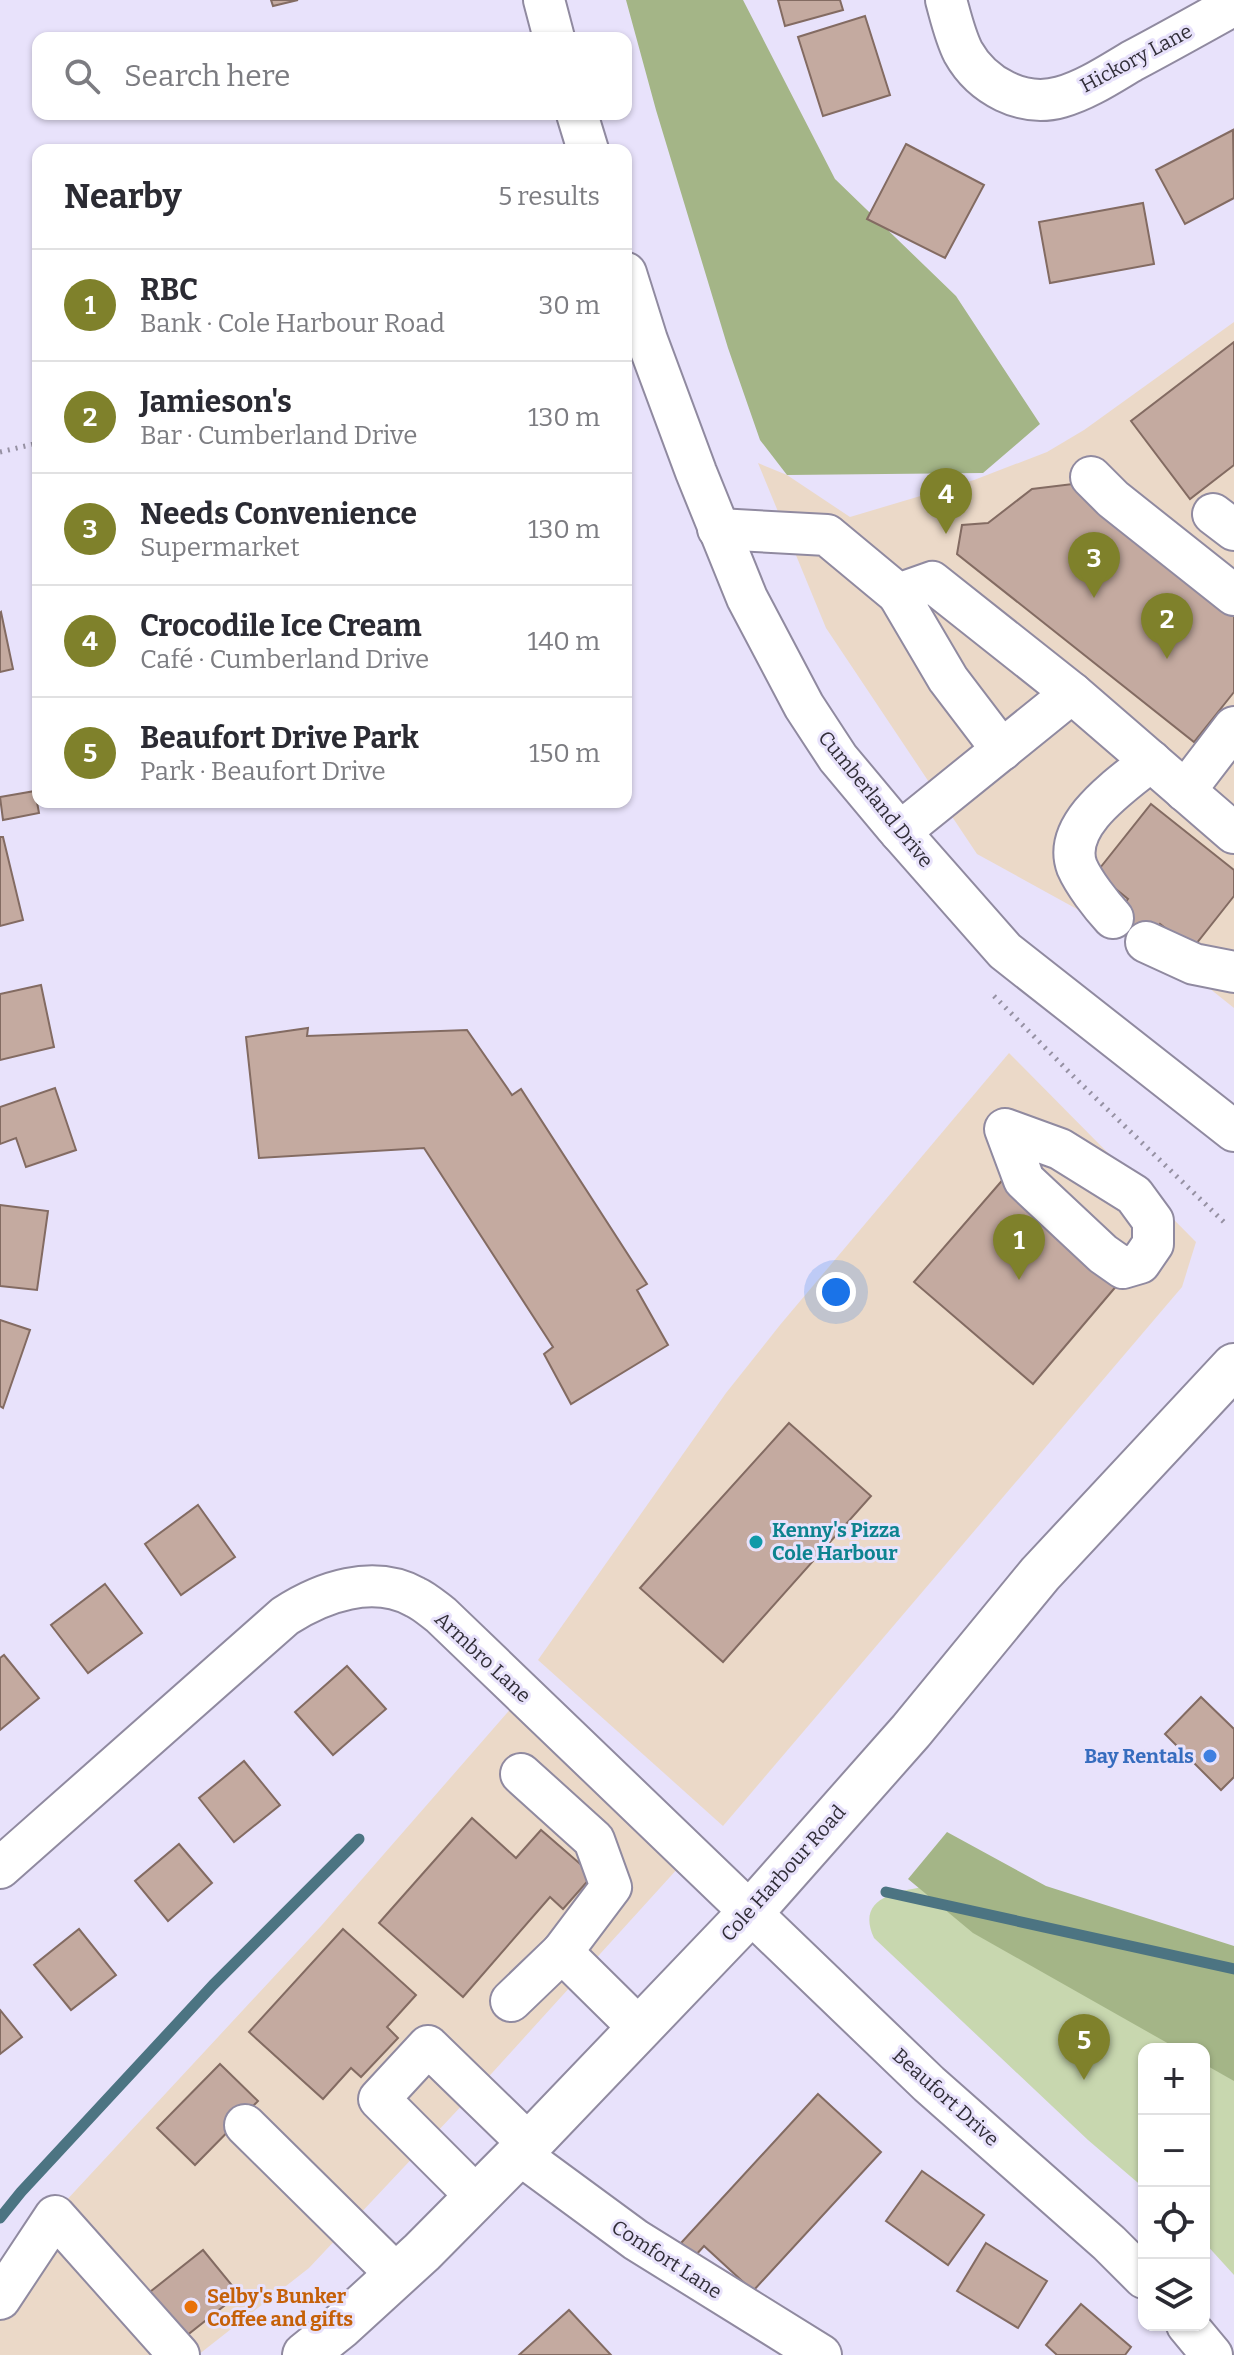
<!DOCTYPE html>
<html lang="en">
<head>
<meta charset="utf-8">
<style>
  body { margin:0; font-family:Bitter,serif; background:#f2f2f3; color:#2b2b33 }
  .controls { position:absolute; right:24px; bottom:24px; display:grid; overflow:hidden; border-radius:16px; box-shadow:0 2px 6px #0004 }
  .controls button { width:72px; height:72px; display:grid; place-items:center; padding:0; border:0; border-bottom:2px solid #e1e1e2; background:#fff; color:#2b2b33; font:40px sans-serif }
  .you { position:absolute; left:836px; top:1292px; width:28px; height:28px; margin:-20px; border:6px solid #fff; border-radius:50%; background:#1a73e8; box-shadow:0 0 0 12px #1a73e833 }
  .badge { display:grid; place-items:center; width:52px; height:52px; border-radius:50%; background:#7f812b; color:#fff; font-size:26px; font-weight:700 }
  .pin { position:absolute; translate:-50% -66px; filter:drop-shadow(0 2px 4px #0008) }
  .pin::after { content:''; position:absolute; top:42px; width:28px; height:24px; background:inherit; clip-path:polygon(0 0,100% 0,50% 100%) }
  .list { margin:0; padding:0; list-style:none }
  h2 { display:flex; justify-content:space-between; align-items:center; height:104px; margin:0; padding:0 32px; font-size:34px }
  h2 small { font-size:26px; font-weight:400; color:#7c7c81 }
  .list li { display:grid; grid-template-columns:52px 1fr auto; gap:24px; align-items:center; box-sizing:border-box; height:112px; padding:0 32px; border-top:2px solid #e1e1e2 }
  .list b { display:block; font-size:30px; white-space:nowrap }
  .list p { margin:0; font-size:26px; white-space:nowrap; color:#7c7c81 }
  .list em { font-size:26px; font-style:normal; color:#7c7c81 }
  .icon { flex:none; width:44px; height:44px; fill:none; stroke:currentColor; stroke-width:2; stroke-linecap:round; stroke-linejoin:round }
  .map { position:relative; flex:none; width:1234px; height:2355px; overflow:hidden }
  .search { position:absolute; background:#fff; box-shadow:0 2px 6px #0004; left:32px; top:32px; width:600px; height:88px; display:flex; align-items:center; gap:20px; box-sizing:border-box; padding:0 28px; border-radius:16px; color:#7c7c81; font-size:30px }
  .panel { position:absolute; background:#fff; box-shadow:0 2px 6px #0004; left:32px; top:144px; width:600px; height:664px; border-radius:16px }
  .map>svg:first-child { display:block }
</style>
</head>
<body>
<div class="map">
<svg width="1234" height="2355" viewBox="0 0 1234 2355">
  <rect width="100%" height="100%" fill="#e8e2fb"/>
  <g fill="#ebd9c8">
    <path d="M 1234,322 L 1234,1008 L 1184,968 L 977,854 L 826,628 L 758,463 L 787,475 L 850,517 L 974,480 L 1047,452 L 1084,430 Z"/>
    <path d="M 1009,1053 L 1196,1242 L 1182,1287 L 723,1826 L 538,1660 L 726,1393 L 780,1325 Z"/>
    <path d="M 514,1705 L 679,1867 L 483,2083 L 309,2268 L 198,2355 L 0,2355 L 0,2267 L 63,2204 L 322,1925 Z"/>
  </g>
  <path fill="#c8d7af" d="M 923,1887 L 1234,1971 L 1234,2275 L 1204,2242 L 1204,2049 L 1144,2049 L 1144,2188 L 1088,2140 L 874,1938 C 856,1899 894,1892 923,1887 Z"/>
  <g fill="#a4b587">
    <path d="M 626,0 L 743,0 L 835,179 L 956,296 L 1040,424 L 983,473 L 787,475 L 760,440 L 728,348 L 656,110 Z"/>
    <path d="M 947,1832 L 1046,1886 L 1234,1946 L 1234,2081 L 1204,2064 L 1204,2049 L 1178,2049 L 973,1933 L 908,1879 Z"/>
  </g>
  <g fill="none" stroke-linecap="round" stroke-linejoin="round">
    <g stroke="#4c7482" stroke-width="11">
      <path d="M 886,1892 L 1234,1969"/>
      <path d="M 0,2218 L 21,2192 L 213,1985 L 359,1839"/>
    </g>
  </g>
  <g fill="#c4aaa0" stroke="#836b62" stroke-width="2">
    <path d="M 271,0 L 298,0 L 273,6 Z"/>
    <path d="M 778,0 L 840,0 L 843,10 L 785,26 Z"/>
    <path d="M 865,16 L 890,95 L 823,116 L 798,37 Z"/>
    <path d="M 1233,130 L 1234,198 L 1185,224 L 1156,170 Z"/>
    <path d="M 906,144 L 984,185 L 945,258 L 867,219 Z"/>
    <path d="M 1143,203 L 1154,264 L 1050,283 L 1039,222 Z"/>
    <path d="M 1234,342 L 1234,465 L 1190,499 L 1131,421 Z"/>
    <path d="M 1081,483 L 1234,615 L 1234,692 L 1194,742 L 957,554 L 962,525 L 988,523 L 1032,489 Z"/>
    <path d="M 1,612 L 13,669 L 0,672 L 0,613 Z"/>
    <path d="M 35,791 L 39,813 L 3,820 L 0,797 Z"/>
    <path d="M 1151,804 L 1234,870 L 1234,896 L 1192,949 L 1160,924 L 1142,948 L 1110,922 L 1128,899 L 1096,873 Z"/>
    <path d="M 0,837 L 3,837 L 23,920 L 0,926 Z"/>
    <path d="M 41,985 L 54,1047 L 0,1060 L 0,994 Z"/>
    <path d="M 308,1028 L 307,1036 L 467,1030 L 512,1095 L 521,1089 L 647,1284 L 637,1290 L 668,1345 L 571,1404 L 544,1354 L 553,1347 L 424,1148 L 259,1158 L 246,1037 Z"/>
    <path d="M 55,1088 L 76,1150 L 26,1167 L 16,1138 L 0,1144 L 0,1107 Z"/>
    <path d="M 1006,1176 L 1124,1277 L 1033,1384 L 914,1282 Z"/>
    <path d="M 0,1205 L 48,1211 L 37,1290 L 0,1286 Z"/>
    <path d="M 0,1320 L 30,1330 L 3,1408 L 0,1406 Z"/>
    <path d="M 789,1423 L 871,1496 L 723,1662 L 640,1588 Z"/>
    <path d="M 198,1505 L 235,1557 L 181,1595 L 145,1544 Z"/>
    <path d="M 105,1584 L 142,1633 L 88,1673 L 51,1625 Z"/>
    <path d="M 4,1655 L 39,1698 L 0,1730 L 0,1658 Z"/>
    <path d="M 347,1666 L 386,1709 L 333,1755 L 295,1712 Z"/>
    <path d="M 1201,1697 L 1234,1729 L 1234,1777 L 1221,1790 L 1165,1734 Z"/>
    <path d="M 244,1761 L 280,1805 L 234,1842 L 199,1798 Z"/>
    <path d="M 472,1818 L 516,1858 L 541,1830 L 593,1875 L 563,1909 L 550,1897 L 463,1997 L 379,1923 Z"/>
    <path d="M 179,1844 L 212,1883 L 168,1921 L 135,1881 Z"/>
    <path d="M 79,1929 L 116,1975 L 71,2010 L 34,1965 Z"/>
    <path d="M 343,1929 L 416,1995 L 387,2027 L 398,2038 L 361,2077 L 351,2068 L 323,2099 L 249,2032 Z"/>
    <path d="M 0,2010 L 22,2037 L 0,2054 Z"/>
    <path d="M 220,2064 L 258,2101 L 195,2165 L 157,2128 Z"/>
    <path d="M 818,2094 L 881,2152 L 753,2291 L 704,2246 L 695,2256 L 681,2243 Z"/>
    <path d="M 922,2171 L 984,2215 L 948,2265 L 886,2221 Z"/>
    <path d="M 986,2243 L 1047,2281 L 1018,2328 L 957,2291 Z"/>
    <path d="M 203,2250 L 239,2294 L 176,2344 L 141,2299 Z"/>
    <path d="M 1081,2304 L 1131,2347 L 1125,2355 L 1057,2355 L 1046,2345 Z"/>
    <path d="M 569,2310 L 611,2355 L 519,2355 Z"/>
  </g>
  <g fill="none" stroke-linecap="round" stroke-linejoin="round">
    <defs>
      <g id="minor">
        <path d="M 544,0 L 554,38"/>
        <path d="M 946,0 C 951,18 955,36 963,52 C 982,86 1023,108 1061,97 C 1086,90 1110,74 1132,61 C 1166,43 1200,24 1234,5"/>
        <path d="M 577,114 L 588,150"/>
        <path d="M 626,273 L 647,340 L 696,472 L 747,598 L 804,706 L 838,758 L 894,825 L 1005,951 L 1234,1131"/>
        <path d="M 1091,477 L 1113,499 L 1234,595"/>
        <path d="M 1213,514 L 1234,530"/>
        <path d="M 718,529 L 827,535 L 898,594 L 932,582 L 1072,693"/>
        <path d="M 898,594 L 948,679 L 1002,750"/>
        <path d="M 1185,791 L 1234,727"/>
        <path d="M 900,832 L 1072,693 L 1234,833"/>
        <path d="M 1113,918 C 1101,905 1084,883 1077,867 C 1061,824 1123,784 1151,761"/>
        <path d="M 1146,942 L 1194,964 L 1234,972"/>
        <path d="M 1005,1129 L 1060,1149 L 1134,1195 L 1153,1221 L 1153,1244 L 1140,1263 L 1123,1268 L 1103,1254 L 1024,1180 Z"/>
        <path d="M 521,1774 L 594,1840 L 611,1887 L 562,1952"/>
        <path d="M 0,1868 L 285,1616 C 322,1592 373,1574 415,1597 C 424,1601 433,1609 441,1615 L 929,2084 L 1109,2243 L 1144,2278"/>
        <path d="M 511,2001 L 562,1952 L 639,2028"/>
        <path d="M 245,2125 L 397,2275"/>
        <path d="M 519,2154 L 636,2240 L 821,2355"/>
        <path d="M 477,2197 L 379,2099 L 428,2046 L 529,2144"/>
        <path d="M 0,2299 L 55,2216 L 179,2355"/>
        <path d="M 1187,2325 L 1212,2355"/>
      </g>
      <path id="major" d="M 305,2355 L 341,2326 L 422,2252 L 529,2144 L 750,1913 L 911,1731 L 1040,1574 L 1234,1366"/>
    </defs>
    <use href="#minor" stroke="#908aa0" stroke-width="44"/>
    <use href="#major" stroke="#908aa0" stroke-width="48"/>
    <g stroke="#9691a3" stroke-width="5" stroke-dasharray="2 6" stroke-linecap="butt">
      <path d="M 0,452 L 38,443"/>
      <path d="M 994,996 L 1076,1079 L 1227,1225"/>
    </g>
    <use href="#minor" stroke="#fff" stroke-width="40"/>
    <use href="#major" stroke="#fff" stroke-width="44"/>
  </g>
  <circle fill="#0f9aa8" stroke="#e8e2fb" stroke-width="3" cx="756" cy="1542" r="8"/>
  <circle fill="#3f7fe0" stroke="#e8e2fb" stroke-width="3" cx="1210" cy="1756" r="8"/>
  <circle fill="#e8710a" stroke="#e8e2fb" stroke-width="3" cx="191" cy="2307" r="8"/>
  <g text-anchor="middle" stroke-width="6" stroke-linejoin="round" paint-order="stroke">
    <g font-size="20" fill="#312e38" stroke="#e8e2fb">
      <text transform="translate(1136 58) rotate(-28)" y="7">Hickory Lane</text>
      <text transform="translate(876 799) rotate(51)" y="7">Cumberland Drive</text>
      <text transform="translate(483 1657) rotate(43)" y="7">Armbro Lane</text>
      <text transform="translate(783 1873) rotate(-48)" y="7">Cole Harbour Road</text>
      <text transform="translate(946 2097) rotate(42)" y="7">Beaufort Drive</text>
      <text transform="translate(667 2259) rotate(33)" y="7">Comfort Lane</text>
    </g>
    <g font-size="20" font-weight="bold" fill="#0d838f" stroke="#e8e2fb" text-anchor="start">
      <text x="772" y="1537">Kenny's Pizza<tspan x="772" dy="23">Cole Harbour</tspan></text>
    </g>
    <g font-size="20" font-weight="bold" fill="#366cbe" stroke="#e8e2fb" text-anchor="end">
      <text x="1194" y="1763">Bay Rentals</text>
    </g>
    <g font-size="20" font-weight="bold" fill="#c56008" stroke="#e8e2fb" text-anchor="start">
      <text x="207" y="2303">Selby's Bunker<tspan x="207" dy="23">Coffee and gifts</tspan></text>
    </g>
  </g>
</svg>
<div class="controls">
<button>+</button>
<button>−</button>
<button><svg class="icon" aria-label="locate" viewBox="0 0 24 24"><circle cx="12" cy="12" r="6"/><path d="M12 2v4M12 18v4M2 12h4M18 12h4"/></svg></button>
<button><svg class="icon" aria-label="layers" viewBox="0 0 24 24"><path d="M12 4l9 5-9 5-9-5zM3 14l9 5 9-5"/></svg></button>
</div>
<div class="you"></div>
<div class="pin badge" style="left:1019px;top:1280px">1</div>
<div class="pin badge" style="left:1167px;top:659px">2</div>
<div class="pin badge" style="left:1094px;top:598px">3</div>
<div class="pin badge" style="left:946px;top:534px">4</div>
<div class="pin badge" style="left:1084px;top:2080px">5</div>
<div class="search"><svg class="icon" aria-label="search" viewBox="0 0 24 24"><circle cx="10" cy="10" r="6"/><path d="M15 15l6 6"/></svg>Search here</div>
<section class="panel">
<h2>Nearby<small>5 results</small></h2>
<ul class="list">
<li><span class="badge">1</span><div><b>RBC</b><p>Bank · Cole Harbour Road</p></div><em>30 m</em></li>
<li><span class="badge">2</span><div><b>Jamieson's</b><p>Bar · Cumberland Drive</p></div><em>130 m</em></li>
<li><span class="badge">3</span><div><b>Needs Convenience</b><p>Supermarket</p></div><em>130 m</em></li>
<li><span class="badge">4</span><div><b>Crocodile Ice Cream</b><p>Café · Cumberland Drive</p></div><em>140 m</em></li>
<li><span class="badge">5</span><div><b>Beaufort Drive Park</b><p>Park · Beaufort Drive</p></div><em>150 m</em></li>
</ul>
</section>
</div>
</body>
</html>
